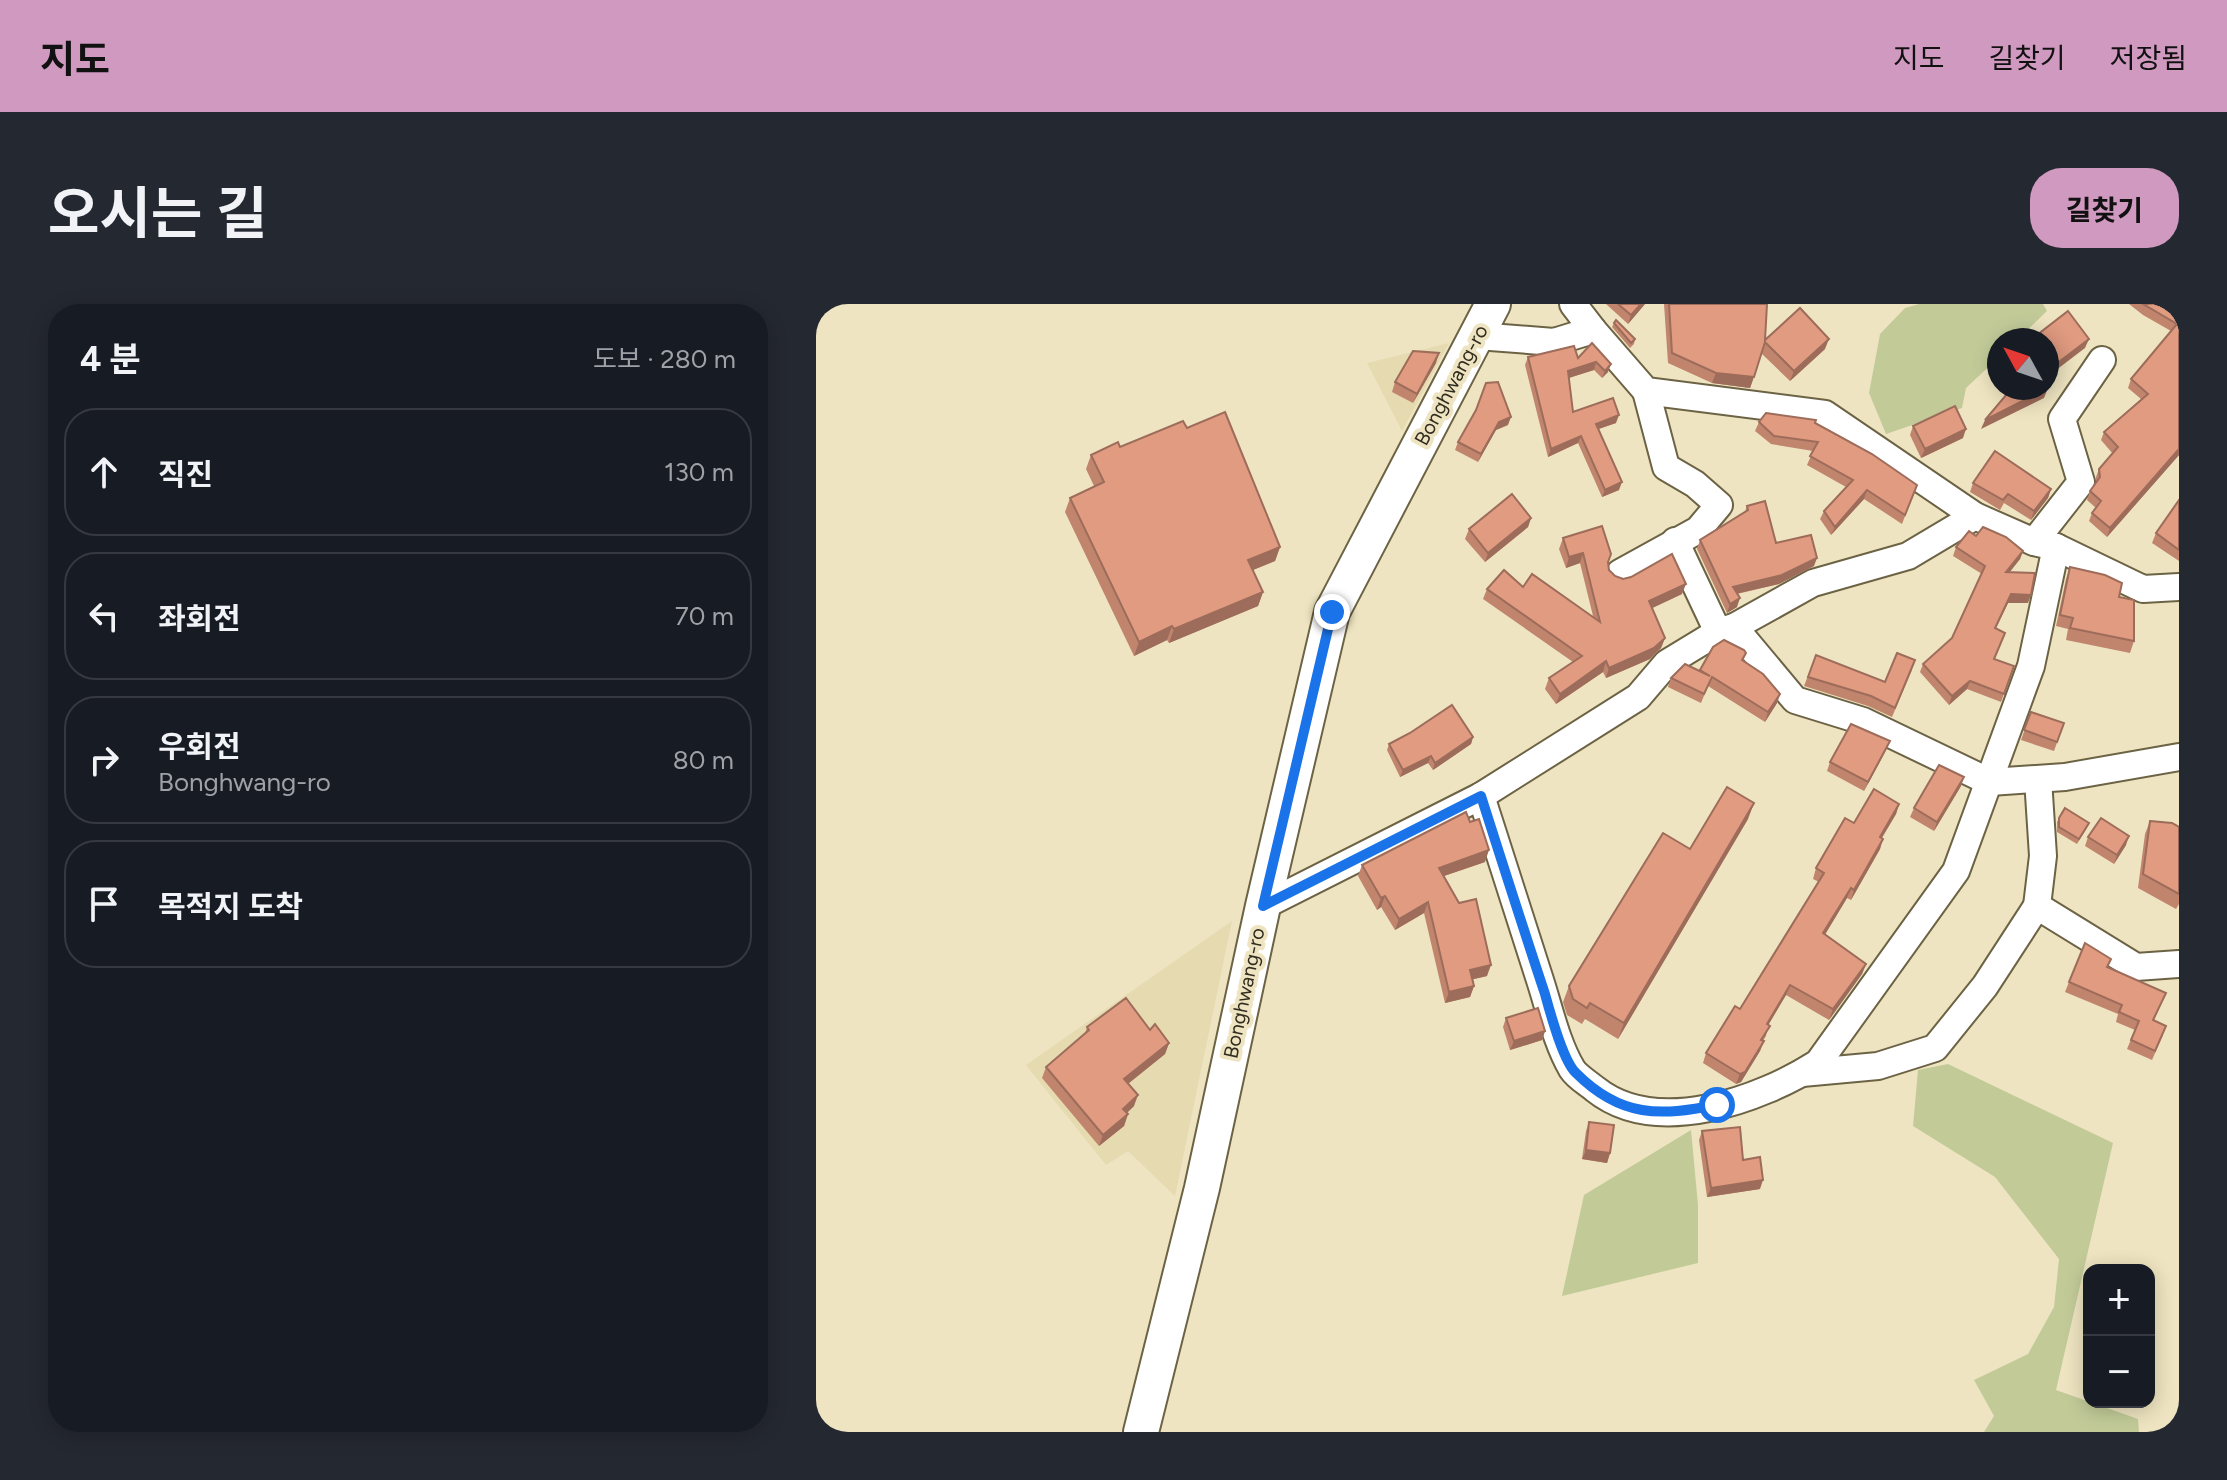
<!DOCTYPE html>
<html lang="ko">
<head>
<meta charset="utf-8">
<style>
  body { margin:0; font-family:Figtree,"Noto Sans KR",sans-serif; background:#242831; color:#f1f3f6 }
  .controls { position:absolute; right:24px; bottom:24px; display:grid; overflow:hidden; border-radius:16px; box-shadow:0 4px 20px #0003 }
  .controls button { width:72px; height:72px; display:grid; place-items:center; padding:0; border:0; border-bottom:2px solid #363941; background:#171b24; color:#f1f3f6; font:40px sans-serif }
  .compass { position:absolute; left:1171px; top:24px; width:72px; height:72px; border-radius:50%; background:#171b24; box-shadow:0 4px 20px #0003; rotate:310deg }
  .stop { position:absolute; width:24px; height:24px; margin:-18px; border:6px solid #1a73e8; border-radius:50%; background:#fff }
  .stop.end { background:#1a73e8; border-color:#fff; box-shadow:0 2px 8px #0008 }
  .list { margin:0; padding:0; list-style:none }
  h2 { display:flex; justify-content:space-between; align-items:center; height:104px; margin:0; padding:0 32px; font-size:34px }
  h2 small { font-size:26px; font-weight:400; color:#9ea1a6 }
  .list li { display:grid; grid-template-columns:52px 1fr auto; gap:24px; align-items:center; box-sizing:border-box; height:128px; margin:0 16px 16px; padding:0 16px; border:2px solid #363941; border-radius:32px }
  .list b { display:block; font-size:30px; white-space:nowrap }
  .list p { margin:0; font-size:26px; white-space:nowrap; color:#9ea1a6 }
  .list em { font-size:26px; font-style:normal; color:#9ea1a6 }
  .icon { flex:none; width:44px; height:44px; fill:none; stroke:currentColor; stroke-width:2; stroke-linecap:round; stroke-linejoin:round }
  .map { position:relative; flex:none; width:1363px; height:1128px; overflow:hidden; border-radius:32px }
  header { display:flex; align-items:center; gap:48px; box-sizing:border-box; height:112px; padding:0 40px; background:#d099c0; color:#111 }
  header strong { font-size:38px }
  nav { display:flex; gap:44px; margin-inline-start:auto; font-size:28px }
  .intro { display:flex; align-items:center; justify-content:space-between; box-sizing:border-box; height:192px; padding:0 48px }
  h1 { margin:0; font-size:56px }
  .button { padding:20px 36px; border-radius:32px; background:#d099c0; color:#111; font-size:28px; font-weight:700 }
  main { display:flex; gap:48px; padding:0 48px }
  aside { flex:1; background:#171b24; border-radius:32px; box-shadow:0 4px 20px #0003 }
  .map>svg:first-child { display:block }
</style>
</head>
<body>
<header>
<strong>지도</strong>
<nav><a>지도</a><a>길찾기</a><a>저장됨</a></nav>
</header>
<div class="intro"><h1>오시는 길</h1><a class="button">길찾기</a></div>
<main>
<aside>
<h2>4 분<small>도보 · 280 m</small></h2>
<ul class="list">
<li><svg class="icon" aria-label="ahead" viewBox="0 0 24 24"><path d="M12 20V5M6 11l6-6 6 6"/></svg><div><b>직진</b></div><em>130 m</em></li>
<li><svg class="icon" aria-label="left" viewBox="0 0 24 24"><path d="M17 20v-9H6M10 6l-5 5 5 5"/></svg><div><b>좌회전</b></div><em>70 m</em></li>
<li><svg class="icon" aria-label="right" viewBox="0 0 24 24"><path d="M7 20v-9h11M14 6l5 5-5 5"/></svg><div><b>우회전</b><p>Bonghwang-ro</p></div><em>80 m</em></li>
<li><svg class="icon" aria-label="arrive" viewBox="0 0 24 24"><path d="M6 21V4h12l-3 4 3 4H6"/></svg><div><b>목적지 도착</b></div></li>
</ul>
</aside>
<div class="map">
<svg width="1363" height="1128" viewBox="0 0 1363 1128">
  <rect width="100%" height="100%" fill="#eee4c1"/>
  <g fill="#e6dab0">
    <path d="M 633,39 L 586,127 L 551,59 Z"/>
    <path d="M 416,617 L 359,892 L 312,847 L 290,861 L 210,761 Z"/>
  </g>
  <g fill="#c2cb98">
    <path d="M 1103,0 L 1227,0 L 1231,7 L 1201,36 L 1183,36 L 1183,53 L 1150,84 L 1146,104 L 1070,130 L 1053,89 L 1064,30 L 1089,4 Z"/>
    <path d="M 1132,760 L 1297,839 L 1240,1086 L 1322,1115 L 1323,1128 L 1168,1128 L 1178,1112 L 1158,1076 L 1212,1050 L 1238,1003 L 1243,955 L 1179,873 L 1097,822 L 1102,766 Z"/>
    <path d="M 875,826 L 882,901 L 882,959 L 746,992 L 768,891 Z"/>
  </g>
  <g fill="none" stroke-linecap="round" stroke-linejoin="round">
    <defs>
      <g id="minor">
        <path d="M 757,0 L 777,26"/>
        <path d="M 661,32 L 738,38 L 777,26 L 830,87 L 1009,110 L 1159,212 L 1218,238 L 1240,243 L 1327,285 L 1363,283"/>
        <path d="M 859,237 L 902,328"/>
        <path d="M 1218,238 L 1265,178 L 1246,115 L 1286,56"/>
        <path d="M 804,269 L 882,226 L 903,201 L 879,180 L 850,163 L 830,87"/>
        <path d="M 918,323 L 979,396 L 1047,417 L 1174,478 L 1249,473 L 1363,453"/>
        <path d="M 1222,475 L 1227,552 L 1221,602 L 1320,663 L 1363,660"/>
        <path d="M 665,492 C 684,552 704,613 723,673 C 733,703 740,738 756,765 C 761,773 772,779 779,785 C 840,834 944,796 1002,759 L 1140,567 L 1215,362 L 1240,243"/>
        <path d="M 447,602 L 665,492 L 822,393 L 851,359 L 902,328 L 918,323 L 997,279 L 1092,252 L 1159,212"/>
        <path d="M 986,769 L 1062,762 L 1119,744 L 1169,682 L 1221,602"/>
      </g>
      <path id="tertiary" d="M 325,1128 L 386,884 L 447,602 L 516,308 L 677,0"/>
    </defs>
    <use href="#minor" stroke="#6c6345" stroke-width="30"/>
    <use href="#tertiary" stroke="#6c6345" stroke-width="38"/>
    <use href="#minor" stroke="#fff" stroke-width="26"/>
    <use href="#tertiary" stroke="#fff" stroke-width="34"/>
  </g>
  <g fill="#c1856e">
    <path d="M 790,0 L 829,0 L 812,20 Z"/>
    <path d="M 848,0 L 951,0 L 949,36 L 1009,45 L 974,77 L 945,49 L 934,84 L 896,79 L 852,59 Z"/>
    <path d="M 1313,0 L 1363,0 L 1363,151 L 1291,233 L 1273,217 L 1276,209 L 1280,204 L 1271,196 L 1274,187 L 1280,178 L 1280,173 L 1283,165 L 1297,150 L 1285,136 L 1288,128 L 1325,95 L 1312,84 L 1315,75 L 1355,27 L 1327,11 Z"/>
    <path d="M 798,19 L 819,35 L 818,40 L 814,44 L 796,23 Z"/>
    <path d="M 776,39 L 792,68 L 786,74 L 778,66 L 753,74 L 757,108 L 800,119 L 782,125 L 803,186 L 786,193 L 762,139 L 732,153 L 709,61 L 712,53 L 762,54 Z"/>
    <path d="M 620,59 L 597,99 L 576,88 L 579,78 Z"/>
    <path d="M 943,118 L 999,119 L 1101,181 L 1086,220 L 1048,195 L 1015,231 L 1004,215 L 1008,207 L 1030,183 L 991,161 L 997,147 L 955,140 L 939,127 Z"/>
    <path d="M 692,121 L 680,126 L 662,158 L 639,146 L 642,138 Z"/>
    <path d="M 1097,122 L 1147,134 L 1105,154 L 1094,131 Z"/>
    <path d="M 371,124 L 464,243 L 459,257 L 437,266 L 447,288 L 442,302 L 353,339 L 351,336 L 318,352 L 249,208 L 254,194 L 278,182 L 270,165 L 275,151 Z"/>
    <path d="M 1157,179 L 1235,185 L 1232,194 L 1215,216 L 1188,199 L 1184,206 L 1154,188 Z"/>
    <path d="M 1363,196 L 1363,257 L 1336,239 L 1340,229 Z"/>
    <path d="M 931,202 L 960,239 L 998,262 L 963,280 L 921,290 L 921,303 L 911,309 L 881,245 L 884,236 L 929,208 Z"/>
    <path d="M 715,214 L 712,223 L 669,258 L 649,235 L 653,225 Z"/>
    <path d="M 1160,232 L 1207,247 L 1204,255 L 1193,268 L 1212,299 L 1192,299 L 1179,325 L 1186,338 L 1178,355 L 1198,362 L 1185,398 L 1151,385 L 1133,401 L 1104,368 L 1107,360 L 1136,334 L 1166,270 L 1137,252 L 1140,243 Z"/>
    <path d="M 747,234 L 792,258 L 793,266 L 799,272 L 866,290 L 836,304 L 849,334 L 845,344 L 834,355 L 790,374 L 787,368 L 740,400 L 729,385 L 733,374 L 757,358 L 667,295 L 671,285 L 777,312 L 764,259 L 750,264 L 743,245 Z"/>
    <path d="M 1254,263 L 1303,293 L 1318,337 L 1314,349 L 1250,336 L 1252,325 L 1240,322 L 1250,275 Z"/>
    <path d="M 897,343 L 930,349 L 927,357 L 964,390 L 961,399 L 949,418 L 892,382 L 885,399 L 852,383 L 855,374 L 884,367 Z"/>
    <path d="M 1000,351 L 1069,378 L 1096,366 L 1076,413 L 1052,402 L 988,382 Z"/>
    <path d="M 1215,408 L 1248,419 L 1238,447 L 1205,436 Z"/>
    <path d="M 657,433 L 655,440 L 617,466 L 612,459 L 584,473 L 571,446 L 573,440 Z"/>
    <path d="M 1070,446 L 1048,487 L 1011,467 L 1014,458 Z"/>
    <path d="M 1145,482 L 1118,527 L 1094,513 L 1098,504 Z"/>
    <path d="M 1083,500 L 1080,510 L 1066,534 L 1064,545 L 1035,596 L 1031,594 L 1009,630 L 1050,660 L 1046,670 L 1013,716 L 970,691 L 952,721 L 950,732 L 947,737 L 944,747 L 925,778 L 920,780 L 887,759 L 890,749 L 924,705 L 1003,578 L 997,575 L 1000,564 L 1038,519 Z"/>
    <path d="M 1243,514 L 1271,524 L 1261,540 L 1241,528 L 1241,518 Z"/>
    <path d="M 932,515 L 802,735 L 769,715 L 766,720 L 751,711 L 747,698 L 753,682 L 874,545 Z"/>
    <path d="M 1334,517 L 1363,523 L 1363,600 L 1360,605 L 1322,584 L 1329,530 Z"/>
    <path d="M 1272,533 L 1310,541 L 1298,560 L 1269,542 Z"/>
    <path d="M 669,558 L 628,572 L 671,672 L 657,675 L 658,682 L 654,693 L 629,699 L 608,609 L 579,626 L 565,603 L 561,606 L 542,572 L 546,561 Z"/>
    <path d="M 1291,664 L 1346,698 L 1338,716 L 1347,731 L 1336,756 L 1311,745 L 1319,726 L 1300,718 L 1302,710 L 1249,688 L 1253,678 Z"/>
    <path d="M 690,714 L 729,727 L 726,736 L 694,746 L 687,723 Z"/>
    <path d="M 271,723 L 334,726 L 353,739 L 349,750 L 312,780 L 318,802 L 311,809 L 312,810 L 308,822 L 283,842 L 226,774 L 230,763 L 269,730 Z"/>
    <path d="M 773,818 L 794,849 L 791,859 L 766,855 L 770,827 Z"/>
    <path d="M 886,827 L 927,856 L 944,885 L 891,893 L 883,836 Z"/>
  </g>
  <g fill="#9d6c5a">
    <path d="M 825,0 L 829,0 L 812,20 L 815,11 Z"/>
    <path d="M 1013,35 L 1009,45 L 974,77 L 978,67 Z"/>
    <path d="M 1273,35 L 1269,44 L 1231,73 L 1231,67 Z"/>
    <path d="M 623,49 L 620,59 L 597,99 L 601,90 Z"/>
    <path d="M 780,58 L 778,66 L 749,75 L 752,67 Z"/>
    <path d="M 795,60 L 792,68 L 786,74 L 789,67 Z"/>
    <path d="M 900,69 L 938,73 L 934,84 L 896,79 Z"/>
    <path d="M 1232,84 L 1228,94 L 1165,125 L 1169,116 Z"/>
    <path d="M 803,111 L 800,119 L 777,127 L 780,120 Z"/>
    <path d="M 695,113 L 692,121 L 680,126 L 662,158 L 665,150 L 683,118 Z"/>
    <path d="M 1150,125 L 1147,134 L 1105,154 L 1109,145 Z"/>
    <path d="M 765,132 L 762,139 L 732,153 L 735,145 Z"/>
    <path d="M 1363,145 L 1363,151 L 1291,233 L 1294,224 Z"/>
    <path d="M 806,178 L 803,186 L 786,193 L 789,186 Z"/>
    <path d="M 1235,185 L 1232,194 L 1215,216 L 1218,207 Z"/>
    <path d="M 1051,186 L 1048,195 L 1015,231 L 1019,223 Z"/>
    <path d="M 715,214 L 712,223 L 669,258 L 672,249 Z"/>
    <path d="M 464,243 L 459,257 L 427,270 L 432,256 Z"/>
    <path d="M 1207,247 L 1204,255 L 1187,277 L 1190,268 Z"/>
    <path d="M 767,249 L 764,259 L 750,264 L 753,253 Z"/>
    <path d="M 1001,254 L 998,262 L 963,280 L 914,291 L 917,283 Z"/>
    <path d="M 870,280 L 866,290 L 830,307 L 833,297 Z"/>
    <path d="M 447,288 L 442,302 L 353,339 L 358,325 Z"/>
    <path d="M 1195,290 L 1215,291 L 1212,299 L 1192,299 L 1176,333 Z"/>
    <path d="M 924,294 L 921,303 L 911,309 L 914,300 Z"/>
    <path d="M 356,322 L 351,336 L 318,352 L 323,338 Z"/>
    <path d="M 849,334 L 845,344 L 834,355 L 790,374 L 793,364 Z"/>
    <path d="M 790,357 L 787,368 L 740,400 L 744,390 Z"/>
    <path d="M 1154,377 L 1151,385 L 1133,401 L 1136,392 Z"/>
    <path d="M 964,390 L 961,399 L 949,418 L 952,408 Z"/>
    <path d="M 657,433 L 655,440 L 617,466 L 619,459 Z"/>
    <path d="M 1074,437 L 1070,446 L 1048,487 L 1052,478 Z"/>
    <path d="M 615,452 L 612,459 L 584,473 L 587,466 Z"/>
    <path d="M 1148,473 L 1145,482 L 1118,527 L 1121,518 Z"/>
    <path d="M 938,499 L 932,515 L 802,735 L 808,719 Z"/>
    <path d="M 1083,500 L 1080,510 L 1060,543 L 1064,533 Z"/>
    <path d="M 1313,532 L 1310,541 L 1298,560 L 1301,551 Z"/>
    <path d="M 1067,535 L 1064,545 L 1035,596 L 1038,586 Z"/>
    <path d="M 673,546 L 669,558 L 619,575 L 623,564 Z"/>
    <path d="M 1035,584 L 1031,594 L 1004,639 L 1007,629 Z"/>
    <path d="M 569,592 L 565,603 L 561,606 L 565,594 Z"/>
    <path d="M 612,598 L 608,609 L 579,626 L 583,615 Z"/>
    <path d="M 1050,660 L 1046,670 L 1013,716 L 1017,705 Z"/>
    <path d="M 675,661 L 671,672 L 650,677 L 654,666 Z"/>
    <path d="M 974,681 L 970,691 L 947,730 L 951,720 Z"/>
    <path d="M 658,682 L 654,693 L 629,699 L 633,688 Z"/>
    <path d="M 729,727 L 726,736 L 694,746 L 698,737 Z"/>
    <path d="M 948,737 L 944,747 L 925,778 L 920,780 L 924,770 Z"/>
    <path d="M 353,739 L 349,750 L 304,786 L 308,775 Z"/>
    <path d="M 322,791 L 318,802 L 303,816 L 307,805 Z"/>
    <path d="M 312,810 L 308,822 L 283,842 L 287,831 Z"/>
    <path d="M 770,846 L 794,849 L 791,859 L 766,855 Z"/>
    <path d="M 947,876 L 944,885 L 891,893 L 895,884 Z"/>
  </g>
  <g fill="#e09b80" stroke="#9d6c5a" stroke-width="2">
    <path d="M 802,0 L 825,0 L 815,11 Z"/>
    <path d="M 853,0 L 951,0 L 949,36 L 984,4 L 1013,35 L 978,67 L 949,38 L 938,73 L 900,69 L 856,49 Z"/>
    <path d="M 1327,0 L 1363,0 L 1363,145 L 1294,224 L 1276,209 L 1285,197 L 1274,187 L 1284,173 L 1283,165 L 1302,143 L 1288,128 L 1332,90 L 1315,75 L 1361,20 Z"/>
    <path d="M 1252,7 L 1273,35 L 1231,67 L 1231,36 L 1225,36 L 1221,31 Z"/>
    <path d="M 800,16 L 819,35 L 815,39 L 798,19 Z"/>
    <path d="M 776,39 L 795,60 L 789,67 L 780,58 L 752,67 L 757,108 L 797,94 L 803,111 L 780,120 L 806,178 L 789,186 L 765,132 L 735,145 L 712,53 L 758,42 L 762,54 Z"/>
    <path d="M 597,47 L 623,49 L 601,90 L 579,78 Z"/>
    <path d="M 682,78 L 695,113 L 683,118 L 665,150 L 642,138 L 660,106 L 670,79 Z"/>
    <path d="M 1196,84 L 1232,84 L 1169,116 Z"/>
    <path d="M 1139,102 L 1150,125 L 1109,145 L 1097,122 Z"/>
    <path d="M 409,108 L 464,243 L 432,256 L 447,288 L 358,325 L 356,322 L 323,338 L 254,194 L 288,178 L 275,151 L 302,138 L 304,143 L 367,117 L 371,124 Z"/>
    <path d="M 950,109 L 1000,116 L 999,119 L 1056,150 L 1101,181 L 1089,211 L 1051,186 L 1019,223 L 1008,207 L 1037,176 L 994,152 L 1002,138 L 958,132 L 943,118 Z"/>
    <path d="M 1179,147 L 1235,185 L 1218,207 L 1192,190 L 1187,196 L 1157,179 Z"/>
    <path d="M 696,190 L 715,214 L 672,249 L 653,225 Z"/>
    <path d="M 1363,196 L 1363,246 L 1340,229 Z"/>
    <path d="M 949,197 L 960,239 L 995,231 L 1001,254 L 966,271 L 917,283 L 924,294 L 914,300 L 884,236 L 932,206 L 931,202 Z"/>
    <path d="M 786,222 L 795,250 L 792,258 L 793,266 L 799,272 L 807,275 L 815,273 L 856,250 L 870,280 L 833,297 L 849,334 L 838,344 L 793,364 L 790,357 L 744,390 L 733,374 L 766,352 L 671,285 L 688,266 L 707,283 L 716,270 L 784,318 L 767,249 L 753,253 L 747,234 Z"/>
    <path d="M 1167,223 L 1190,233 L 1207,247 L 1190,268 L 1219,269 L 1215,291 L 1195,290 L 1179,324 L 1189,329 L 1178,355 L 1198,362 L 1188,390 L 1154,377 L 1136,392 L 1107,360 L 1136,334 L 1169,262 L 1140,243 L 1153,227 L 1160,232 Z"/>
    <path d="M 1254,263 L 1289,271 L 1306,279 L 1303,293 L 1318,296 L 1318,337 L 1254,324 L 1257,314 L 1244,311 Z"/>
    <path d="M 908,336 L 928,346 L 930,349 L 926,356 L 947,370 L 964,390 L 952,408 L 896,373 L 888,390 L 855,374 L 869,360 L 894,372 L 884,366 L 897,343 Z"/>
    <path d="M 1081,349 L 1099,356 L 1079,404 L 1055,392 L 992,373 L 1000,351 L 1069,378 Z"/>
    <path d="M 636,401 L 657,433 L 619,459 L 615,452 L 587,466 L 573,440 L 594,429 Z"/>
    <path d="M 1215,408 L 1248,419 L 1241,438 L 1208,426 Z"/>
    <path d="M 1035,420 L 1074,437 L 1052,478 L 1014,458 Z"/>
    <path d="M 1123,461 L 1148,473 L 1121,518 L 1098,504 Z"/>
    <path d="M 911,483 L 938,499 L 808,719 L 774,699 L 771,704 L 757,695 L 753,682 L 847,529 L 874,545 Z"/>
    <path d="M 1058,485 L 1083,500 L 1064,533 L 1067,535 L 1038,586 L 1035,584 L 1007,629 L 1050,660 L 1017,705 L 974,681 L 951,720 L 954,722 L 945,736 L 948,737 L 929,768 L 924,770 L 890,749 L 919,702 L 924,705 L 1008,569 L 1000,564 L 1029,514 L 1038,519 Z"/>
    <path d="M 1249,504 L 1273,519 L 1263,535 L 1243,523 L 1243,514 Z"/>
    <path d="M 650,508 L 654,518 L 663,515 L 673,546 L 623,564 L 643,599 L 660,595 L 675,661 L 654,666 L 658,682 L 633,688 L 612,598 L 583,615 L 569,592 L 565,594 L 546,561 Z"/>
    <path d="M 1285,514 L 1313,532 L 1301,551 L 1272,533 Z"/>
    <path d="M 1334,517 L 1356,519 L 1363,523 L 1363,590 L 1327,570 Z"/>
    <path d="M 1269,639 L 1295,655 L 1291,663 L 1350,689 L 1337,716 L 1350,722 L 1339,747 L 1315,736 L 1323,717 L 1303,708 L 1306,701 L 1253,678 Z"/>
    <path d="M 310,694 L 334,726 L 339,720 L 353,739 L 308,775 L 322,791 L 307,805 L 312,810 L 287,831 L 230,763 L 273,726 L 271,723 Z"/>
    <path d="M 722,704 L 729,727 L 698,737 L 690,714 Z"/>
    <path d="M 773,818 L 798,821 L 794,849 L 770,846 Z"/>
    <path d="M 924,823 L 927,856 L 944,853 L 947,876 L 895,884 L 886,827 Z"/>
  </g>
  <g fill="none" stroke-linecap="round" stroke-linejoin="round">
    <path stroke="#1a73e8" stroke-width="10" d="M 516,308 L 447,602 L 665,492 C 686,558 707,624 729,690 C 734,708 747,757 760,769 C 805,814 844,812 901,801"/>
  </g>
  <g text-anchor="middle" stroke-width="8" stroke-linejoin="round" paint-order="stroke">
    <g font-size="20" fill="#302c1f" stroke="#eee4c1">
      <text transform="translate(635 81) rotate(-62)" y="7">Bonghwang-ro</text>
      <text transform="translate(428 689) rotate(-78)" y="7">Bonghwang-ro</text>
    </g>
  </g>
</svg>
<div class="controls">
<button>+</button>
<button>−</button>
</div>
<svg class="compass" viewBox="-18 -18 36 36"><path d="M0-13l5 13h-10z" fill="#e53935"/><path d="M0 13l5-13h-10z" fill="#9ea1a6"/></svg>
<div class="stop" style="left:901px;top:801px"></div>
<div class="stop end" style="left:516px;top:308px"></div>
</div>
</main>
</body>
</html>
